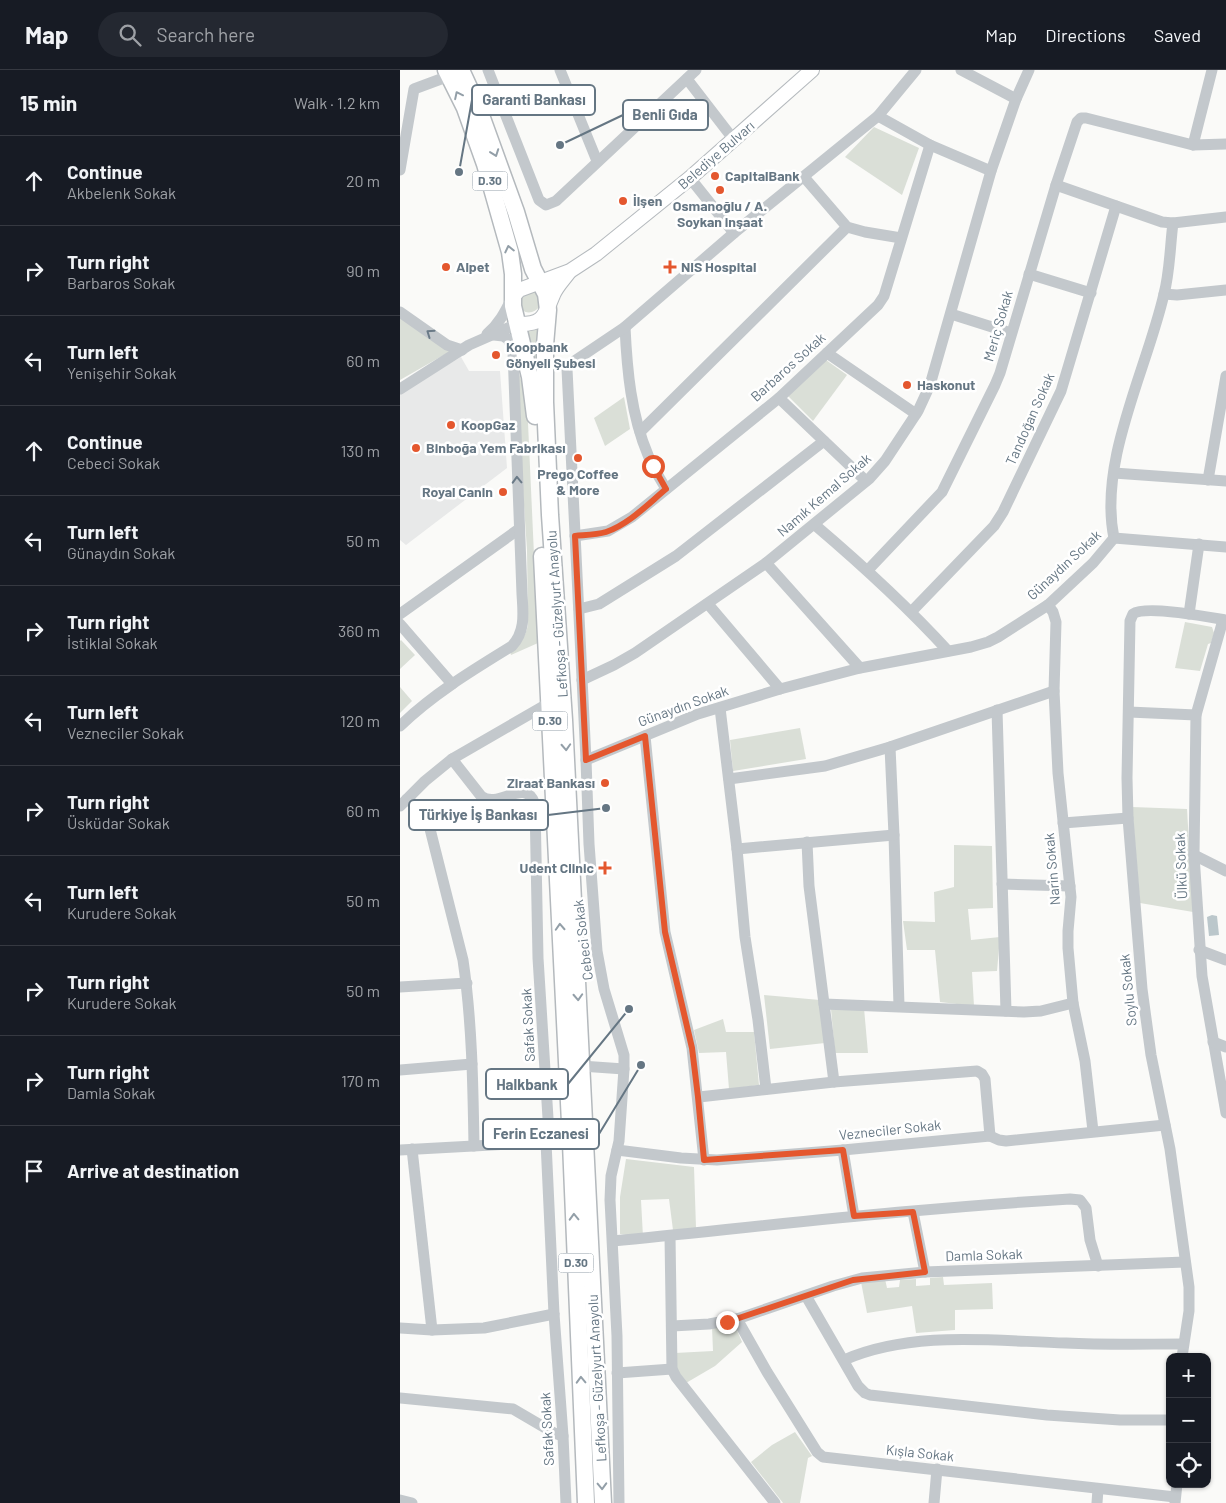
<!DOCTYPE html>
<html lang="en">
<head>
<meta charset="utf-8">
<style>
  body { margin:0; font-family:Barlow,sans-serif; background:#242831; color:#f1f3f6 }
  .controls { position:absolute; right:15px; bottom:15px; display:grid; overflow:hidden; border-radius:10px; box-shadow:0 1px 4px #0004 }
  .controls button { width:45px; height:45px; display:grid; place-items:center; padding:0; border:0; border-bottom:1px solid #363941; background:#171b24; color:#f1f3f6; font:25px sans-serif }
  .stop { position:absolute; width:15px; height:15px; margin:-11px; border:4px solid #e4572e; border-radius:50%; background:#fff }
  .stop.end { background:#e4572e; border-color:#fff; box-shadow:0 1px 5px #0008 }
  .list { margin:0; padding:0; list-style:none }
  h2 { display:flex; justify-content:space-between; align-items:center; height:65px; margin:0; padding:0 20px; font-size:21px }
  h2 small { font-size:16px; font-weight:400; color:#9ea1a6 }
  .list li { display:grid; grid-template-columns:32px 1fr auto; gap:15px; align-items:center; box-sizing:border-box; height:90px; padding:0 20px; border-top:1px solid #363941 }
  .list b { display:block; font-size:19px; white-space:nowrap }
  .list p { margin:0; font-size:16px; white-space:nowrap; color:#9ea1a6 }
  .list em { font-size:16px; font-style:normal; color:#9ea1a6 }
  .icon { flex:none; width:28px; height:28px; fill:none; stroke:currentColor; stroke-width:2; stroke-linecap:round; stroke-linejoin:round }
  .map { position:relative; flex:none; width:826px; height:1433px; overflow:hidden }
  header { display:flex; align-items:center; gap:30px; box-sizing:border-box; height:70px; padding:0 25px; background:#171b24; border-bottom:1px solid #363941 }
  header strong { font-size:24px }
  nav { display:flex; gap:28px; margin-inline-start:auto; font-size:18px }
  .search { width:350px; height:45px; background:#242831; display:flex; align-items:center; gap:12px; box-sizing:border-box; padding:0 18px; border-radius:28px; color:#9ea1a6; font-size:19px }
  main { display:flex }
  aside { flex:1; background:#171b24 }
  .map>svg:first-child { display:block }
</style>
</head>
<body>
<header>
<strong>Map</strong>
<div class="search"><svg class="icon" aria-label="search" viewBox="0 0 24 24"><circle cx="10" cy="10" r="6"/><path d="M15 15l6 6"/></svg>Search here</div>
<nav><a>Map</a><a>Directions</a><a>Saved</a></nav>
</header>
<main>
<aside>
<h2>15 min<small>Walk · 1.2 km</small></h2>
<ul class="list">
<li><svg class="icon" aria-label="ahead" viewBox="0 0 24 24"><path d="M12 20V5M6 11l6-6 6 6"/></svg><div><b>Continue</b><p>Akbelenk Sokak</p></div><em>20 m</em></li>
<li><svg class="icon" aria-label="right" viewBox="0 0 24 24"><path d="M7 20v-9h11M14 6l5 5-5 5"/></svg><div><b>Turn right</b><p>Barbaros Sokak</p></div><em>90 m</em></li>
<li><svg class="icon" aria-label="left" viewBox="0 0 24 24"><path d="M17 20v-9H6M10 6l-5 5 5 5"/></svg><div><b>Turn left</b><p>Yenişehir Sokak</p></div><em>60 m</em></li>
<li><svg class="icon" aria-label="ahead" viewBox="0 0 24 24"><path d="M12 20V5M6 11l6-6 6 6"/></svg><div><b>Continue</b><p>Cebeci Sokak</p></div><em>130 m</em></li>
<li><svg class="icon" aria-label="left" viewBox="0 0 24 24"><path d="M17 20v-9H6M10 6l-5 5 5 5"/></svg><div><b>Turn left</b><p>Günaydın Sokak</p></div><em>50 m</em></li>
<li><svg class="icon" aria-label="right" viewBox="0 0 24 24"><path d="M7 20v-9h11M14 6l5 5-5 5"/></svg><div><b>Turn right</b><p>İstiklal Sokak</p></div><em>360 m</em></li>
<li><svg class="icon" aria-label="left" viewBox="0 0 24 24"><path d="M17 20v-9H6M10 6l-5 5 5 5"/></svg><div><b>Turn left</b><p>Vezneciler Sokak</p></div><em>120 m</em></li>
<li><svg class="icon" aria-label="right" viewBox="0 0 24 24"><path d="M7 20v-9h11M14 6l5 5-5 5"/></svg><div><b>Turn right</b><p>Üsküdar Sokak</p></div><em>60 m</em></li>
<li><svg class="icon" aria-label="left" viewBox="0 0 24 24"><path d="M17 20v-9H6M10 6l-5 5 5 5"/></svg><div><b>Turn left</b><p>Kurudere Sokak</p></div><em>50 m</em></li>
<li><svg class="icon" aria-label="right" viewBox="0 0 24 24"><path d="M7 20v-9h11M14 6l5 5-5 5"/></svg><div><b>Turn right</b><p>Kurudere Sokak</p></div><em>50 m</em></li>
<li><svg class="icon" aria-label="right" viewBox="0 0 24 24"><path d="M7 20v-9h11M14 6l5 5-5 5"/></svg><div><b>Turn right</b><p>Damla Sokak</p></div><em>170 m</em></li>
<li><svg class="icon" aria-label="arrive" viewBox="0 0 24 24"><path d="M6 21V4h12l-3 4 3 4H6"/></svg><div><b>Arrive at destination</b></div></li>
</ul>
</aside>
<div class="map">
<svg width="826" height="1433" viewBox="0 0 826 1433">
  <rect width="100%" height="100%" fill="#fafaf8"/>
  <path fill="#e8e9e9" d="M 61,287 L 69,301 L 100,301 L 107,398 L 6,475 L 0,470 L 0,323 Z"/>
  <g fill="#dadfd7">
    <path d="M 474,57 L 519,78 L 502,125 L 445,87 Z"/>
    <path d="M 133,220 L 139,225 L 140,236 C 135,243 127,245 121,239 L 118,228 Z"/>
    <path d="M 0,241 L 56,278 L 0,310 Z"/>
    <path d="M 141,252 L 142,394 L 139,394 L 137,347 L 123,257 Z"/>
    <path d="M 426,290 L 447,305 L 413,351 L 388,326 Z"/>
    <path d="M 117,297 L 124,320 L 128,353 L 138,573 L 111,585 L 110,580 C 121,573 125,568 128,555 L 127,480 L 115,302 Z"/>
    <path d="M 224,327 L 230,359 L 205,376 L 194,348 Z"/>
    <path d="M 785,552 L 812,557 L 814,563 L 811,573 L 808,574 L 800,601 L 775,598 Z"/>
    <path d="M 1,570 L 15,585 L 0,599 L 0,571 Z"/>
    <path d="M 0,617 L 12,631 L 0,643 Z"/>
    <path d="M 400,658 L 406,689 L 333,701 L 330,670 Z"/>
    <path d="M 732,737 L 787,739 L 793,842 L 740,833 Z"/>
    <path d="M 554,775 L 592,776 L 593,838 L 568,839 L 571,870 L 600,867 L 597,901 L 572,902 L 574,936 L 540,932 L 535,880 L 507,880 L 503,851 L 535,852 L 534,822 L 554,817 Z"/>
    <path d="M 364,925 L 420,930 L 425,973 L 370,979 Z"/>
    <path d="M 464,938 L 468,983 L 435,983 L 431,939 Z"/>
    <path d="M 323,949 L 326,962 L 354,962 L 359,1015 L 329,1019 L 326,982 L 299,983 L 294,960 Z"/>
    <path d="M 226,1089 L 294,1097 L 296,1158 L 273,1160 L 269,1129 L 241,1130 L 243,1167 L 220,1164 L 220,1127 Z"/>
    <path d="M 543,1207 L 544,1215 L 592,1213 L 593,1239 L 555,1240 L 555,1260 L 516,1263 L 512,1236 L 467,1243 L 461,1212 L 485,1209 L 487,1218 L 499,1217 L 500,1210 L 516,1209 L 516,1216 L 530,1215 L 530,1208 Z"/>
    <path d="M 330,1255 L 336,1258 L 342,1272 L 315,1296 L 286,1313 L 278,1304 L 275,1283 L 313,1281 L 312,1257 Z"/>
    <path d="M 395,1362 L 412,1386 L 408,1388 L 400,1433 L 383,1433 L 351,1392 L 372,1375 Z"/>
  </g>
  <path fill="#bbc7cb" d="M 812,845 L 817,846 L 819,865 L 809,866 L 807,847 Z"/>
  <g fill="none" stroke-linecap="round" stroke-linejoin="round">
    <defs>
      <g id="major">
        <path d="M 113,227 L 119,220 L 170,201 L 196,184 L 290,108 L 412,0"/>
        <path d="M 117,254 C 144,255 144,246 153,225 C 156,217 164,209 169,202"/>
      </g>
      <g id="highway">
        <path d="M 46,0 L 65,38 L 85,94 L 110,182 L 113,204 L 113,236 L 130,307 L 135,346"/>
        <path d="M 61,0 L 78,37 L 116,142 L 133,199 L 146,224 L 148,240 L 145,275 L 145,332 L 150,445 L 164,650 L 203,1433"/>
        <path d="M 142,486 L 171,1073 L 186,1433"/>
      </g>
    </defs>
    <use href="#major" stroke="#b5babe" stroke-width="16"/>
    <use href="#highway" stroke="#b4b9bd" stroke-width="19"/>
    <g stroke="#c3c8cc" stroke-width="11">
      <path d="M 88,0 L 139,130 L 146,135 L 156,131 L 296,0"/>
      <path d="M 160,0 L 197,91"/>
      <path d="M 561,0 L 616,29"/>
      <path d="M 287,9 L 334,70"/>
      <path d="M 78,37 L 99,27"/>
      <path d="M 478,46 L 530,75 L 591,101"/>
      <path d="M 793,75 L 812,0"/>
      <path d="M 0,100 L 14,19 L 49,6"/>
      <path d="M 404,107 L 447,157 L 465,162 L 501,168"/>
      <path d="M 290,108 L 334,163"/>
      <path d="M 656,115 L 762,152 L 773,153 L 826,147"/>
      <path d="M 629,204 L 691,223"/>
      <path d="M 764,224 L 777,225 L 826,220"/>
      <path d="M 0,242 L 47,275 L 62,280"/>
      <path d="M 551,244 L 611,263"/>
      <path d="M 225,257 C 227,300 231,345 248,385 C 252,397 260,408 266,419"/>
      <path d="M 87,264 C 99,254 105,242 112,228"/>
      <path d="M 427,283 L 516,344"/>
      <path d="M 0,319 L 69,275 L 117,254"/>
      <path d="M 379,328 L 466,411"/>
      <path d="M 240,362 L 447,157"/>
      <path d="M 714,403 L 826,411"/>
      <path d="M 808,410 L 826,306"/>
      <path d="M 415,455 C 462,495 506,535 548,581"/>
      <path d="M 175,466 L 208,461 L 232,447 L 379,328 L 478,235 L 484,226 L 530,75"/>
      <path d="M 714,468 C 698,391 747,299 764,224 C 770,201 770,176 773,153"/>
      <path d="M 714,468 L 826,477"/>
      <path d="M 366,493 L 460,598"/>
      <path d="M 468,500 L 542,422 L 595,315 L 600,303 L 656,115 L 677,52 L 681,48 L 686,48 L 793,75 L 826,74"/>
      <path d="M 308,534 L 380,619"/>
      <path d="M 648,535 L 653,542 L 656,552 L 654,621 L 658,703 L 671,827 L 668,861 L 668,878 L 673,933 L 685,991 L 693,1061"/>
      <path d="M 179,539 L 199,534 L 276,486 L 424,371"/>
      <path d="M 512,541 L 594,456 L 603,442 L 661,321 L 716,136"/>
      <path d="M 0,544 L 119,459"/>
      <path d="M 789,544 L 799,474"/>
      <path d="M 823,550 L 796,645 L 794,785 L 802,906 L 826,1043"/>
      <path d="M 0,554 L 52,614"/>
      <path d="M 182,610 L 214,595 L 235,583 L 366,493 L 469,409 L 485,391 L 518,341 L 530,315 L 591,101 L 616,29 L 629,0"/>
      <path d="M 320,638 L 337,779 L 345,867 L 358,950 L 366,1019"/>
      <path d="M 597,640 L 606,941"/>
      <path d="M 729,642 L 796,645"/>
      <path d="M 0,656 C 33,624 73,600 112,576 C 126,561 123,542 122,524 L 113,281 L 108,269 L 103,266 L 94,265"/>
      <path d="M 245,666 L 265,862 L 292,978 L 304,1090"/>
      <path d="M 490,677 L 494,765 L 499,936"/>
      <path d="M 52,689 L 81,726 C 99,740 125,706 135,734 L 138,888 L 148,1048 L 146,1072 L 154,1244 L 163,1366 L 166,1433"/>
      <path d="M 186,690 L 298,644 L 380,619 L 460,598 L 571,577 L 588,572 L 598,567 L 648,535 L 693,493 L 714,468"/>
      <path d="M 329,709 L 425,696 L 490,677 L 654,621"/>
      <path d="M 7,729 L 21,740 L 29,755 L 63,890 C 72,952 73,1014 74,1076"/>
      <path d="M 0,736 L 25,711 L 52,689 L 149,633"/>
      <path d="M 663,753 L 728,748"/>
      <path d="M 407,772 L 409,816 L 434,1012"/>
      <path d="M 337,779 L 494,765"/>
      <path d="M 794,785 L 826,801"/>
      <path d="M 602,814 L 670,816"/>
      <path d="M 799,880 L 826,890"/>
      <path d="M 0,917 L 67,913"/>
      <path d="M 424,934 L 624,942 L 641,941 L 673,933"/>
      <path d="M 813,972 L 826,977"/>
      <path d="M 181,996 L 224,999"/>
      <path d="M 0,1000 L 72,994"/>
      <path d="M 299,1027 L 434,1012 L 577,1001 L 582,1004 L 585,1009 L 590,1066"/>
      <path d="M 12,1079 L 32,1260"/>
      <path d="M 0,1080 L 146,1072 L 171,1073"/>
      <path d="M 217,1080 L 281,1088 L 317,1090 L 443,1080 L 590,1066 L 599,1070 L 606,1071 L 765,1055"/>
      <path d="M 443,1080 L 454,1146"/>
      <path d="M 513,1142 L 525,1202"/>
      <path d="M 270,1166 L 272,1299 L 276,1307 L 375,1433"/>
      <path d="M 213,1171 C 365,1156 517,1138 670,1129 L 680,1130 L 686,1138 L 690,1170 L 698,1196"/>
      <path d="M 406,1226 L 458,1316 L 465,1323 L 470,1325 L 647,1345 L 720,1350 L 770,1350"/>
      <path d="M 337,1249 L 367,1302 L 417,1382 L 423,1387 L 775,1427"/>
      <path d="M 272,1256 L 309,1254 L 337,1249 L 433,1216 L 462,1208 L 525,1202 L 785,1192"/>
      <path d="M 0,1258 L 32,1260 L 84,1258 L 154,1244"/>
      <path d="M 782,1287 L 789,1241 L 789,1217 L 770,1079 L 751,985 L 742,919 L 728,748 L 727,708 L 730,551 L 733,544 C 746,535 808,547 826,550"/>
      <path d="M 444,1290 C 513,1260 593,1271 666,1273 C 705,1275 744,1274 783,1274"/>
      <path d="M 217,1303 L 272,1299"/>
      <path d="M 0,1328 L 113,1339 L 154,1363 L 163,1366"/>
      <path d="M 0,1430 L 12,1433"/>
      <path d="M 219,1433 L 217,1266 L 210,1130 L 211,1106 L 219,1071 L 224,999 L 224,985 L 204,919 L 197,881 L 189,774 L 186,690 L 167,299 L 170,294 L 225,257 L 334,163 L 478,46 L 516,0"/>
      <path d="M 534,1433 L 537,1399"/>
      <path d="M 697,1433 L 698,1419"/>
      <path d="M 775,1433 L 777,1414"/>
    </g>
    <use href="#major" stroke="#fff" stroke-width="14"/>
    <use href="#highway" stroke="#fff" stroke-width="16"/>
  </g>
  <defs><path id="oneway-chevron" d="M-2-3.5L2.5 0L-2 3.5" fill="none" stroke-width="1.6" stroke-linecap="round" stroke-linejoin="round" transform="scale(1.25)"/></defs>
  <g stroke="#939fa8">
    <use href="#oneway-chevron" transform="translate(58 25) rotate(-116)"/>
    <use href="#oneway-chevron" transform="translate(95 83) rotate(70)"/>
    <use href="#oneway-chevron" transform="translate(109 179) rotate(-103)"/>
    <use href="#oneway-chevron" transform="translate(166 677) rotate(87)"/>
    <use href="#oneway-chevron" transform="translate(160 857) rotate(-93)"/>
    <use href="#oneway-chevron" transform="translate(178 927) rotate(87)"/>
    <use href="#oneway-chevron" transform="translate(174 1147) rotate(-92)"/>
    <use href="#oneway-chevron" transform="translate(181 1310) rotate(-92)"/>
    <use href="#oneway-chevron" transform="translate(202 1416) rotate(88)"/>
  </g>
  <g stroke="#6a7a87">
    <use href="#oneway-chevron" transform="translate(30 263) rotate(-145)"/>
    <use href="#oneway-chevron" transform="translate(117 410) rotate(-92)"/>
  </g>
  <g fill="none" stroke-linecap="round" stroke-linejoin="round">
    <path stroke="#e4572e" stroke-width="6" d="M 253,396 L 266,419 C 248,434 228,455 206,462 C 196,465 185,465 175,466 L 186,690 L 245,666 L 265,862 L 292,978 L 298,1027 L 304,1090 L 443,1080 L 454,1146 L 513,1142 L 525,1202 L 453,1210 L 327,1252"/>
  </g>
  <g fill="#e4572e" stroke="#fff" stroke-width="2">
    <circle cx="315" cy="106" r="5"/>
    <circle cx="320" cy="120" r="5"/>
    <circle cx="223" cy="131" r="5"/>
    <circle cx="46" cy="197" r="5"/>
    <path d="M267.5 189.5h5v5h5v5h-5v5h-5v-5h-5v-5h5z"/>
    <circle cx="96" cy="285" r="5"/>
    <circle cx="507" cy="315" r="5"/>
    <circle cx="51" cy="355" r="5"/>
    <circle cx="16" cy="378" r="5"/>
    <circle cx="178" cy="388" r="5"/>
    <circle cx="103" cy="422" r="5"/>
    <circle cx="205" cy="713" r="5"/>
    <path d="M202.5 790.5h5v5h5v5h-5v5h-5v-5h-5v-5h5z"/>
  </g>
  <g text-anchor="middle" stroke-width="5" stroke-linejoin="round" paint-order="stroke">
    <g fill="#fff" stroke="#939fa8" stroke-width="1">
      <rect x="72.5" y="101.5" width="35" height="19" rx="4"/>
      <rect x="132.5" y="641.5" width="35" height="19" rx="4"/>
      <rect x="158.5" y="1183.5" width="35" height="19" rx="4"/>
    </g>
    <g font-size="12" font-weight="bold" fill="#657683">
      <text x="90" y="115">D.30</text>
      <text x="150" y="655">D.30</text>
      <text x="176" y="1197">D.30</text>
    </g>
    <g font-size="14" fill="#657683" stroke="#fff">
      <text transform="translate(316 85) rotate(-41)" y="5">Belediye Bulvarı</text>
      <text transform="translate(598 256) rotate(-74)" y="5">Meriç Sokak</text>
      <text transform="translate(388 297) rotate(-42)" y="5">Barbaros Sokak</text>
      <text transform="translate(630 349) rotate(-66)" y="5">Tandoğan Sokak</text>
      <text transform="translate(424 425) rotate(-41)" y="5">Namık Kemal Sokak</text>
      <text transform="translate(664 495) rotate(-43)" y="5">Günaydın Sokak</text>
      <text transform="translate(157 544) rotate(-94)" y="5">Lefkoşa - Güzelyurt Anayolu</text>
      <text transform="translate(283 636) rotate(-20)" y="5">Günaydın Sokak</text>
      <text transform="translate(781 796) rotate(-92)" y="5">Ülkü Sokak</text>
      <text transform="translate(652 799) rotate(-95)" y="5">Narin Sokak</text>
      <text transform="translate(183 870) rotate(-97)" y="5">Cebeci Sokak</text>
      <text transform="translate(728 920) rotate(-96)" y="5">Soylu Sokak</text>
      <text transform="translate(128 955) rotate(-93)" y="5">Safak Sokak</text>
      <text transform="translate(490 1060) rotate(-6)" y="5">Vezneciler Sokak</text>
      <text transform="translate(584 1185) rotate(-2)" y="5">Damla Sokak</text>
      <text transform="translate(197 1308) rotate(-93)" y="5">Lefkoşa - Güzelyurt Anayolu</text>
      <text transform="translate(147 1359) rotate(-93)" y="5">Safak Sokak</text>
      <text transform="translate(520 1383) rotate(6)" y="5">Kışla Sokak</text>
    </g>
    <g font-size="14" font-weight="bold" fill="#657683" stroke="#fff" text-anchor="start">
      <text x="325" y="111">CapitalBank</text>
      <text x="233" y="136">İlşen</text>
      <text x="320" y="141" text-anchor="middle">Osmanoğlu / A.<tspan x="320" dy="16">Soykan inşaat</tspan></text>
      <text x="56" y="202">Alpet</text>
      <text x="281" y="202">NIS Hospital</text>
      <text x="106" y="282">Koopbank<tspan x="106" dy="16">Gönyeli Şubesi</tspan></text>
      <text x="517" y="320">Haskonut</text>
      <text x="61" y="360">KoopGaz</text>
      <text x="26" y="383">Binboğa Yem Fabrikası</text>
      <text x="178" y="409" text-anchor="middle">Prego Coffee<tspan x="178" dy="16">&amp; More</tspan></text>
      <text x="93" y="427" text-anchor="end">Royal Canin</text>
      <text x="195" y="718" text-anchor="end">Ziraat Bankası</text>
      <text x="194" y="803" text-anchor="end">Udent Clinic</text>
    </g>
  </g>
  <path fill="none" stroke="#657683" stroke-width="2" d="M59 102L72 30M160 75L223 45M206 738L148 745M229 939L168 1014M241 995L199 1064"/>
  <g fill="#657683" stroke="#fff" stroke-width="2">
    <circle cx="59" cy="102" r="5"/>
    <circle cx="160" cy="75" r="5"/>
    <circle cx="206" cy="738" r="5"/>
    <circle cx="229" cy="939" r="5"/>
    <circle cx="241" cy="995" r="5"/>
  </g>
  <g fill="#fff" stroke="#657683" stroke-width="2">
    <rect x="72" y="15" width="123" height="30" rx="5"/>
    <rect x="223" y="30" width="85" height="30" rx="5"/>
    <rect x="9" y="730" width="139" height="30" rx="5"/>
    <rect x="86" y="999" width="82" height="30" rx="5"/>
    <rect x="83" y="1049" width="116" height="30" rx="5"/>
  </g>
  <g font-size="15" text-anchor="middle" font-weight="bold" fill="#657683">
    <text x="134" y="35">Garanti Bankası</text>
    <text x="265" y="50">Benli Gıda</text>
    <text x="78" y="750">Türkiye İş Bankası</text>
    <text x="127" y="1020">Halkbank</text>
    <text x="141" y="1069">Ferin Eczanesi</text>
  </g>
</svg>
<div class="controls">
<button>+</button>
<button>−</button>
<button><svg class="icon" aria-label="locate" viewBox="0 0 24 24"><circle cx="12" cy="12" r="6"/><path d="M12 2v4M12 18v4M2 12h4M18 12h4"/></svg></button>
</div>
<div class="stop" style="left:253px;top:396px"></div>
<div class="stop end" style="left:327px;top:1252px"></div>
</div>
</main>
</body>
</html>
